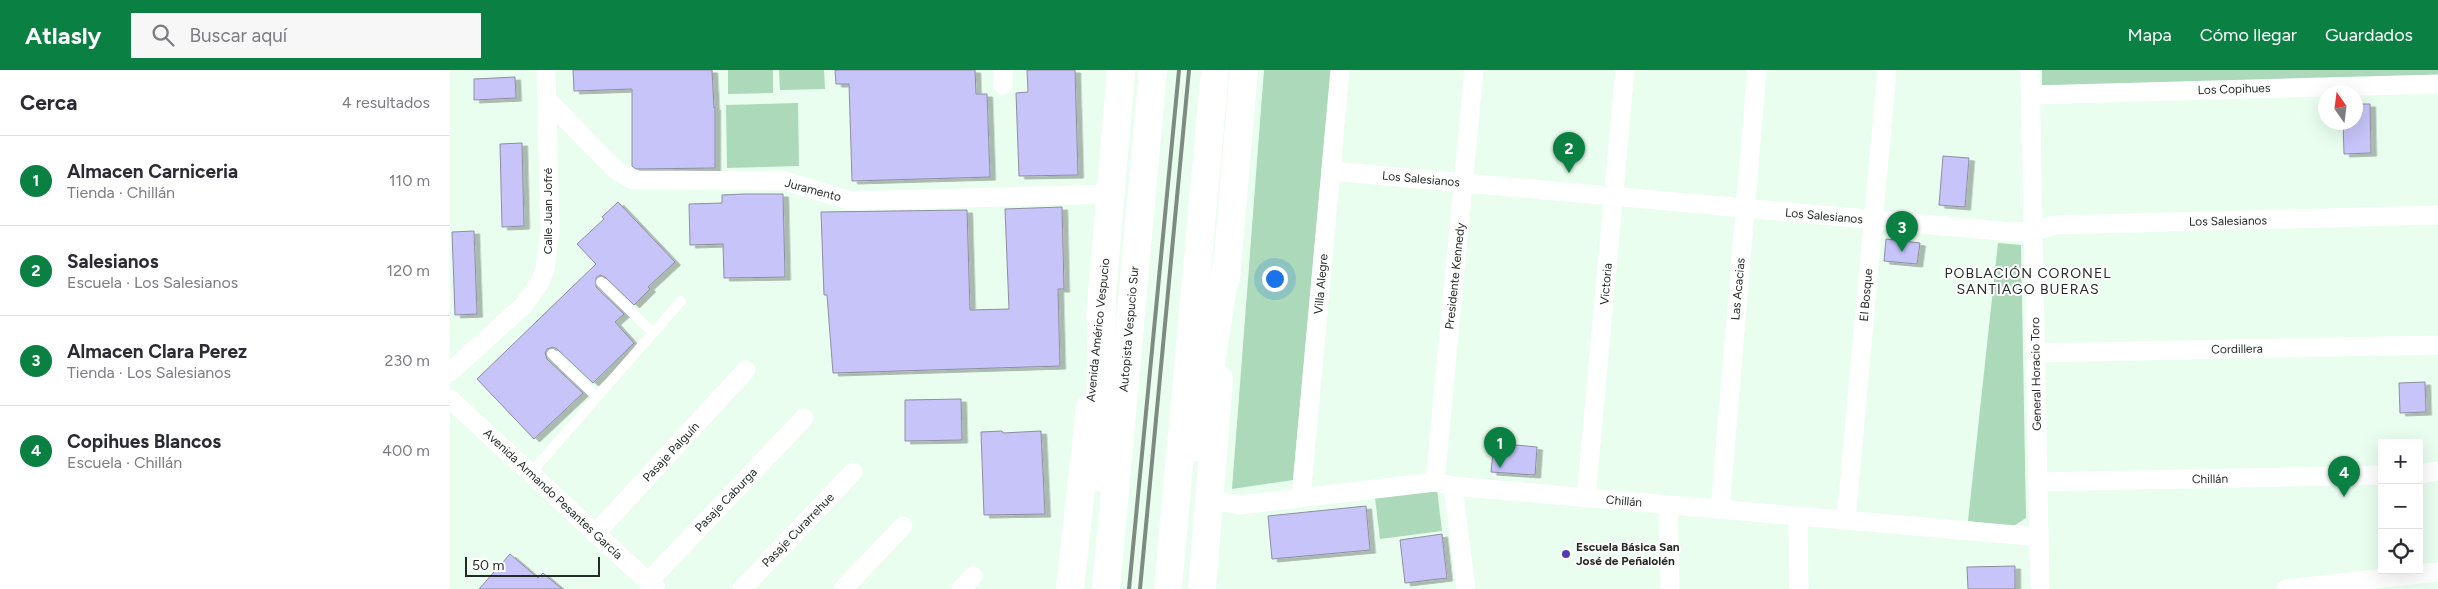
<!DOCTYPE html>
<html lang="es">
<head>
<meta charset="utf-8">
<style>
  body { margin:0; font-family:Figtree,sans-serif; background:#f7f7f7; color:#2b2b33 }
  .controls { position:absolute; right:15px; bottom:15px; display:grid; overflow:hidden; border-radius:0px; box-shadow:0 5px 20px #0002 }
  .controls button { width:45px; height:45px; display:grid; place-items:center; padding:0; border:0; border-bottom:1px solid #e1e1e2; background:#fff; color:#2b2b33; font:25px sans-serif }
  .compass { position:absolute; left:1868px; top:15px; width:45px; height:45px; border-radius:50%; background:#fff; box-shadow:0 5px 20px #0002; rotate:346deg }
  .scale { position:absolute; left:15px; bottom:12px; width:135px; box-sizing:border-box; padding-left:5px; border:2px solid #242b26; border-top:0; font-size:14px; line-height:18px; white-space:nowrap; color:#242b26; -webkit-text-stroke:4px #fff; paint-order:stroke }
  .you { position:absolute; left:824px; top:208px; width:18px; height:18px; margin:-12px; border:4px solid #fff; border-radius:50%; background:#1a73e8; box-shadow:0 0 0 8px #1a73e833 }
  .badge { display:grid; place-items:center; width:32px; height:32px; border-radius:50%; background:#0b8043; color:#fff; font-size:16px; font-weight:700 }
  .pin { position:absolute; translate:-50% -41px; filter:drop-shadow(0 1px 2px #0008) }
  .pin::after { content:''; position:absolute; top:26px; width:18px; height:15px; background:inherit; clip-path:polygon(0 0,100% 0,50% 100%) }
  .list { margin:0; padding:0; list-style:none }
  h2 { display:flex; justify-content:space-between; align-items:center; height:65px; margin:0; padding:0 20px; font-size:21px }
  h2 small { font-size:16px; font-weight:400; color:#7c7c81 }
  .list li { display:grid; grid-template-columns:32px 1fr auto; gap:15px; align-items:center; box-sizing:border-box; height:90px; padding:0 20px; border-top:1px solid #e1e1e2 }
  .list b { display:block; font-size:19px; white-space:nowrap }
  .list p { margin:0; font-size:16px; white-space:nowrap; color:#7c7c81 }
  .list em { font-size:16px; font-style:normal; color:#7c7c81 }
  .icon { flex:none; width:28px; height:28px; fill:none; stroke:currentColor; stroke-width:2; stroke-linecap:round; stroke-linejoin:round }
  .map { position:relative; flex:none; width:1988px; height:519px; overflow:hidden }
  header { display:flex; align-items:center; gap:30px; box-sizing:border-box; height:70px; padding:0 25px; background:#0b8043; color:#fff }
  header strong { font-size:24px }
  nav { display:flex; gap:28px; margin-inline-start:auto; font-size:18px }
  .search { width:350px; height:45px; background:#f7f7f7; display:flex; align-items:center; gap:12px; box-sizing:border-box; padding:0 18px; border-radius:0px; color:#7c7c81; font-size:19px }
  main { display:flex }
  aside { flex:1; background:#fff }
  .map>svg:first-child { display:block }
</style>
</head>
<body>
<header>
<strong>Atlasly</strong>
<div class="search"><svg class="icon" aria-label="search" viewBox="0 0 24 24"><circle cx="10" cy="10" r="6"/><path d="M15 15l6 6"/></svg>Buscar aquí</div>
<nav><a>Mapa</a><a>Cómo llegar</a><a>Guardados</a></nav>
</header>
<main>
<aside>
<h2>Cerca<small>4 resultados</small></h2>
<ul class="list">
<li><span class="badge">1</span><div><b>Almacen Carniceria</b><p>Tienda · Chillán</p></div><em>110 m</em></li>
<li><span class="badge">2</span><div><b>Salesianos</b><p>Escuela · Los Salesianos</p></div><em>120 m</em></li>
<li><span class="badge">3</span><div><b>Almacen Clara Perez</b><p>Tienda · Los Salesianos</p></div><em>230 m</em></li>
<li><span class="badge">4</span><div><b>Copihues Blancos</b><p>Escuela · Chillán</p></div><em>400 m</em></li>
</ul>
</aside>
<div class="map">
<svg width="1988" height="519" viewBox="0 0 1988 519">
  <defs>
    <filter id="shadow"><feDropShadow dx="5.5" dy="3" stdDeviation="0" flood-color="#0004"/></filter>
  </defs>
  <rect width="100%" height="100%" fill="#e9feef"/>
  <g fill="#abd9b9">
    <path d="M 278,0 L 323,0 L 323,23 L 278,24 Z"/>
    <path d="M 329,0 L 374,0 L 375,19 L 330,20 Z"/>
    <path d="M 814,0 L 881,0 L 843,410 L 782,419 Z"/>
    <path d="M 1592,0 L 1988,0 L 1988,8 L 1592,20 Z"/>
    <path d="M 348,33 L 349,96 L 277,98 L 276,35 Z"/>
    <path d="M 1548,173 L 1571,175 L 1576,448 L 1562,457 L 1518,451 Z"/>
    <path d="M 987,420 L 992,461 L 930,469 L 925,428 Z"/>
  </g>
  <g fill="#c6c4f8" stroke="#8e8da1" filter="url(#shadow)">
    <path d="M 123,0 L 262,0 L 264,38 L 265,37 L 265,98 L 186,99 L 182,96 L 182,19 L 124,21 Z"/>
    <path d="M 385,0 L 525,0 L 526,24 L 537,24 L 540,107 L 402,111 L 399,14 L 386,14 Z"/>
    <path d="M 577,0 L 625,0 L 628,105 L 569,106 L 566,23 L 578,22 Z"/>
    <path d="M 65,7 L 66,28 L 24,30 L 24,9 Z"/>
    <path d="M 1906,34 L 1920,34 L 1921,83 L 1894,84 L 1893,52 L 1906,52 Z"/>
    <path d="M 72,73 L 74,156 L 52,157 L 50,74 Z"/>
    <path d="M 1493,86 L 1519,88 L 1515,137 L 1489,135 Z"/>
    <path d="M 293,124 L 333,124 L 335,207 L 274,208 L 273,174 L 240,175 L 239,134 L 272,133 L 272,125 Z"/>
    <path d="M 168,132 L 225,192 L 198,217 L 200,219 L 184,235 L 155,207 L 150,205 L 146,208 L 146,217 L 174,244 L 165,252 L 184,273 L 143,313 L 107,279 L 103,277 L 97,279 L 95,283 L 97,289 L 133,323 L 84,369 L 27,309 L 146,194 L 127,174 L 154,149 L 152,147 Z"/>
    <path d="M 612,137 L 614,219 L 608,219 L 610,296 L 383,303 L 377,225 L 374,225 L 371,142 L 517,140 L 520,240 L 559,239 L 555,139 Z"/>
    <path d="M 24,161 L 27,244 L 5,245 L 2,162 Z"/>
    <path d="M 1436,169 L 1470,173 L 1467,194 L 1434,191 Z"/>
    <path d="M 1975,312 L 1976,342 L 1950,343 L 1949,313 Z"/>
    <path d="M 511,329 L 512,370 L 455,371 L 455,330 Z"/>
    <path d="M 552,361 L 553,363 L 591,361 L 595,444 L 534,445 L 531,362 Z"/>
    <path d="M 1044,373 L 1087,377 L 1085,405 L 1041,402 Z"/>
    <path d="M 916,436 L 920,480 L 822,489 L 818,446 Z"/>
    <path d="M 992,464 L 997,508 L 955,513 L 950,470 Z"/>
    <path d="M 60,484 L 88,508 L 93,503 L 112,519 L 29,519 Z"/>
    <path d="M 1565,496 L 1565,519 L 1518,519 L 1517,497 Z"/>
  </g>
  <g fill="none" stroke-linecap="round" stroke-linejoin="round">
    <g stroke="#fff" stroke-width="10">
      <path d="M 151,212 L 203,263"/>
      <path d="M 102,284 L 147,327"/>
      <path d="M 80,404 L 231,231"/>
    </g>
    <g stroke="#fff" stroke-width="19">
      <path d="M 553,0 L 553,15"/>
      <path d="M 1580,0 L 1590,519"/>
      <path d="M 1580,25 L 1988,14"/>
      <path d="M 97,30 L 166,100 L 183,110 L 335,111 L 401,131 L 660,124"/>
      <path d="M 881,101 L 1561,162 L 1583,161 L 1606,155 L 1988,145"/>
      <path d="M 1585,283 L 1988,275"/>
      <path d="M 0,302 L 74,235 L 90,212 L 95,199 L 100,161 L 96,0"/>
      <path d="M 0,329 L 206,519"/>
      <path d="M 1969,404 L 1988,401"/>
      <path d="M 985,412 L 1024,0"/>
      <path d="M 1588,412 L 1932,405"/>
      <path d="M 1003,416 L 1016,519"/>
      <path d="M 851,428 L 890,0"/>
      <path d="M 1136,428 L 1175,0"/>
      <path d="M 761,430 L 790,435 L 985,412 L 1003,416 L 1589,467"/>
      <path d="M 1218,435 L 1220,519"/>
      <path d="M 1270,439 L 1307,0"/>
      <path d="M 1348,446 L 1349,519"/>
      <path d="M 1396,450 L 1437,0"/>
      <path d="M 145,464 L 296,300"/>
      <path d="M 198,512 L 354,348"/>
      <path d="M 292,519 L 403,402"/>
      <path d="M 393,519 L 453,456"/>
      <path d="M 511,519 L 523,506"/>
      <path d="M 1836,519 L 1988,502"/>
    </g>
    <g stroke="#fff" stroke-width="28">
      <path d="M 776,208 L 794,0"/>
      <path d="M 650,248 L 671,0"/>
      <path d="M 620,519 L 640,338"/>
      <path d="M 752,519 L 769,309"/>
    </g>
    <g stroke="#fff" stroke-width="28">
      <path d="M 748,377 L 778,185"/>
      <path d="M 649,407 L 652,223"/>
      <path d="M 656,519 L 703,0"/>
      <path d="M 718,519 L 765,0"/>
    </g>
    <g stroke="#7e8b82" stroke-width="4">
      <path d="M 679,519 L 729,0"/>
      <path d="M 690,519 L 739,0"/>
    </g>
  </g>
  <circle fill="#543bb3" stroke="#fff" stroke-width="2" cx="1116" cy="484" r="5"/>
  <g text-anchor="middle" stroke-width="4" stroke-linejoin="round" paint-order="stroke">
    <g font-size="12" fill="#242b26" stroke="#fff">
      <text transform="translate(1784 19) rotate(-2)" y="4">Los Copihues</text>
      <text transform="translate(971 109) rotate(5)" y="4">Los Salesianos</text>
      <text transform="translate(363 120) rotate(15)" y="4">Juramento</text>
      <text transform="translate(98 141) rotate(-90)" y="4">Calle Juan Jofré</text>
      <text transform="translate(1374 146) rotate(5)" y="4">Los Salesianos</text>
      <text transform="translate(1778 151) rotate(-1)" y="4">Los Salesianos</text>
      <text transform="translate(1005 206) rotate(-84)" y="4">Presidente Kennedy</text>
      <text transform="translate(871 214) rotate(-85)" y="4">Villa Alegre</text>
      <text transform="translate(1156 214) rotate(-85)" y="4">Victoria</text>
      <text transform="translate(1288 219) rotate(-85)" y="4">Las Acacias</text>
      <text transform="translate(1416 225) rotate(-85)" y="4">El Bosque</text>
      <text transform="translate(679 259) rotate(-85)" y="4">Autopista Vespucio Sur</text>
      <text transform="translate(648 260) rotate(-84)" y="4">Avenida Américo Vespucio</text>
      <text transform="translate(1787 279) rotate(-1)" y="4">Cordillera</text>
      <text transform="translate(1586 304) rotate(-91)" y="4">General Horacio Toro</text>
      <text transform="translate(221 382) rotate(-47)" y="4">Pasaje Palguín</text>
      <text transform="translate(1760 409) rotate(-1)" y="4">Chillán</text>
      <text transform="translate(103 424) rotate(43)" y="4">Avenida Armando Pesantes García</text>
      <text transform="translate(276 430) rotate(-46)" y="4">Pasaje Caburga</text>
      <text transform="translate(1174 431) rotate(5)" y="4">Chillán</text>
      <text transform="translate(348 460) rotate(-46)" y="4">Pasaje Curarrehue</text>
    </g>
    <g font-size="12" font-weight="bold" fill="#242b26" stroke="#fff" text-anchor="start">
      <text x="1126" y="481">Escuela Básica San<tspan x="1126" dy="14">José de Peñalolén</tspan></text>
    </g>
    <g font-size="14" letter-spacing="1" fill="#242b26" stroke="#fff">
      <text x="1578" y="208">POBLACIÓN CORONEL<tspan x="1578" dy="16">SANTIAGO BUERAS</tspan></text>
    </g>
  </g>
</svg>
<div class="controls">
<button>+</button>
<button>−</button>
<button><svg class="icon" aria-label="locate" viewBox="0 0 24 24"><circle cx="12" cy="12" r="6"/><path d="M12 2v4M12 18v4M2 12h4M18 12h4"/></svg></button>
</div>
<svg class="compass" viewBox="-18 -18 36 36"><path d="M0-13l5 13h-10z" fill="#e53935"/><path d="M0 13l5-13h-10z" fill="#7c7c81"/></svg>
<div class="scale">50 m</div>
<div class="you"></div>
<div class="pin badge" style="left:1050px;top:398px">1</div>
<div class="pin badge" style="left:1119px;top:103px">2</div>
<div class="pin badge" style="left:1452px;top:182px">3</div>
<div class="pin badge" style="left:1894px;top:427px">4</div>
</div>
</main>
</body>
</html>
